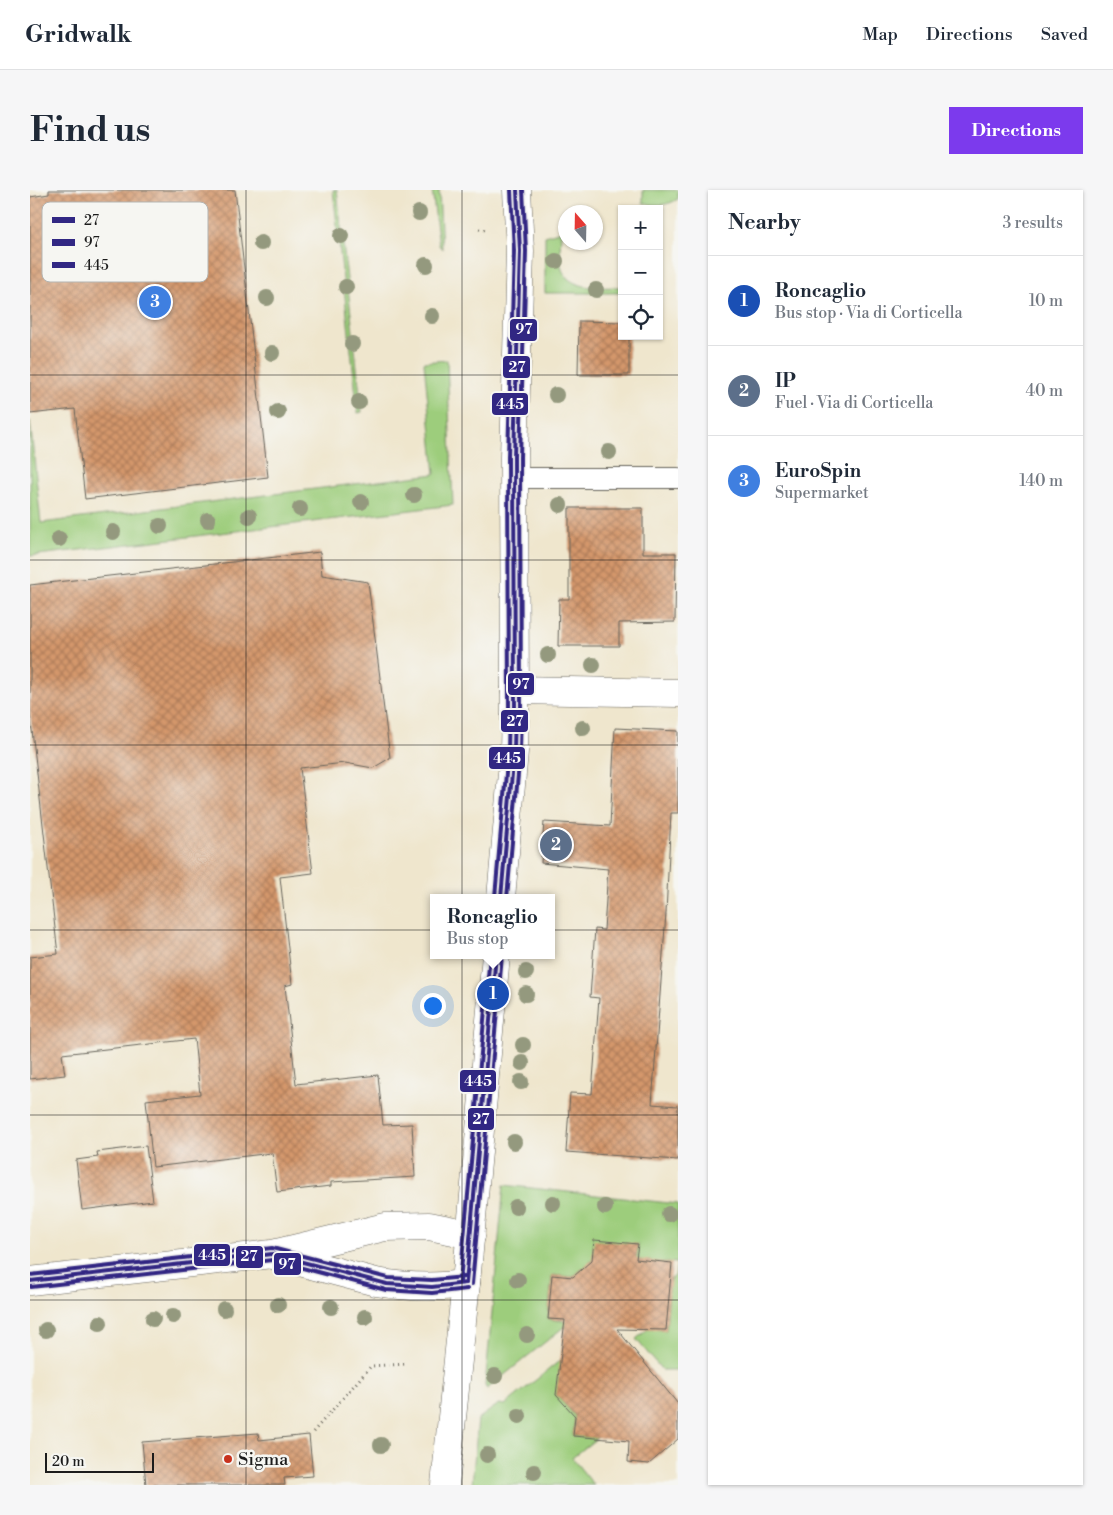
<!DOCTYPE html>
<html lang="en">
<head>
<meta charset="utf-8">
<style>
  body { margin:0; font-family:"Libre Bodoni",serif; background:#f6f6f7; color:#1f2937 }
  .controls { position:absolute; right:15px; top:15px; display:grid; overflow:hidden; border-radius:0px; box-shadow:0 1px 4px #0004 }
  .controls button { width:45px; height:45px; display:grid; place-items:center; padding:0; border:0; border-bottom:1px solid #e0e1e3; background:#fff; color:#1f2937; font:25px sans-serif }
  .compass { position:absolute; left:528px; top:15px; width:45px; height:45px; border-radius:50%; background:#fff; box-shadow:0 1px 4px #0004; rotate:340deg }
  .scale { position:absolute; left:15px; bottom:12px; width:109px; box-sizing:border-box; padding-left:5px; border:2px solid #1c1c1c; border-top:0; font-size:14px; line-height:18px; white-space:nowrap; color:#1c1c1c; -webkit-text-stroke:4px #f6f6f2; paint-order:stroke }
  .you { position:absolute; left:402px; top:815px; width:18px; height:18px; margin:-12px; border:4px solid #fff; border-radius:50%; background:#1a73e8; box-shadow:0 0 0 8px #1a73e833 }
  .badge { display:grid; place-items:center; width:32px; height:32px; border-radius:50%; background:#7c3aed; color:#fff; font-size:16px; font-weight:700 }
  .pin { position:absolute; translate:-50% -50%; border:2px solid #fff; box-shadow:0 1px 5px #0006 }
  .popup { position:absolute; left:400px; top:704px; width:125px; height:65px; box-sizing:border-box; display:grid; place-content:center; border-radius:0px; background:#fff; filter:drop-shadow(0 1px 4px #0005); font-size:16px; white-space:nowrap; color:#747a83 }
  .popup b { font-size:19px; color:#1f2937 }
  .popup::after { content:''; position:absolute; left:50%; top:100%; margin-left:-10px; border:10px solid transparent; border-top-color:#fff }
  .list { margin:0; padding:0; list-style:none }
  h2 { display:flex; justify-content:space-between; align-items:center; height:65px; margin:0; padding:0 20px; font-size:21px }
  h2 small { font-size:16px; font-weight:400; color:#747a83 }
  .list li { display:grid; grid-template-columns:32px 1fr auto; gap:15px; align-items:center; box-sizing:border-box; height:90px; padding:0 20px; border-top:1px solid #e0e1e3 }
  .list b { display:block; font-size:19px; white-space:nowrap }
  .list p { margin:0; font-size:16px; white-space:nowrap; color:#747a83 }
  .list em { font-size:16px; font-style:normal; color:#747a83 }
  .icon { flex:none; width:28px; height:28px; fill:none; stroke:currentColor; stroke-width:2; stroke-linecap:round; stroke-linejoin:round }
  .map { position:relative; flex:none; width:648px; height:1295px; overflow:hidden; border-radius:0px }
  header { display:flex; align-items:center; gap:30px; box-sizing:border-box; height:70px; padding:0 25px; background:#fff; border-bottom:1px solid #e0e1e3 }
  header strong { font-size:24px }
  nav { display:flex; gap:28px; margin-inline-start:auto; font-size:18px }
  .intro { display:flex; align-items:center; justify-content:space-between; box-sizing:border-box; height:120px; padding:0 30px }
  h1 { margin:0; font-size:35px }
  .button { padding:12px 22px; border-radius:0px; background:#7c3aed; color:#fff; font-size:18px; font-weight:700 }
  main { display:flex; gap:30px; padding:0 30px }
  aside { flex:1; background:#fff; border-radius:0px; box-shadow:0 1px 4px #0004 }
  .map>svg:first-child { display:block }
</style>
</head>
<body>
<header>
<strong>Gridwalk</strong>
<nav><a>Map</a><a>Directions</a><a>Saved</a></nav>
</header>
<div class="intro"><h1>Find us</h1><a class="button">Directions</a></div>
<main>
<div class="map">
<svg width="648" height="1295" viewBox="0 0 648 1295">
  <defs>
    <pattern id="building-cross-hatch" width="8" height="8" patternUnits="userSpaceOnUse" patternTransform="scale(1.25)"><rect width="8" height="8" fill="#d4976c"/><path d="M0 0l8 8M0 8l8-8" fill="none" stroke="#ab7a58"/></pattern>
  </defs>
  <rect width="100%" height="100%" fill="#f6f6f2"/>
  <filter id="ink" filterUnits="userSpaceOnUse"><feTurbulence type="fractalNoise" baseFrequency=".02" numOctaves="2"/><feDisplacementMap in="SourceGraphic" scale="10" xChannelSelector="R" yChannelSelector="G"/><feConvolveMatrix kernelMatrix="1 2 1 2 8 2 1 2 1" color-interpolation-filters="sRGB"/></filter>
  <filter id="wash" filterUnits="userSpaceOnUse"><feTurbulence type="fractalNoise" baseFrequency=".0096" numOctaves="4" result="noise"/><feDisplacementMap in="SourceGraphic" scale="20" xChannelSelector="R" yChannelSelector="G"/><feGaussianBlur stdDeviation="1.12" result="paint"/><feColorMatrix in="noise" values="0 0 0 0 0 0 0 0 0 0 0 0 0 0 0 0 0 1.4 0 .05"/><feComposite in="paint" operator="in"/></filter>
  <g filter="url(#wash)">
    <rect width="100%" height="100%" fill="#efe6cd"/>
    <g fill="#9dcd7b" stroke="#5c744c">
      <path d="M 303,0 L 307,0 L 332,222 L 328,223 Z"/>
      <path d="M 402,0 L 409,0 L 412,59 L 409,55 Z"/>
      <path d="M 613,0 L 648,0 L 648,9 C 637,16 625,16 613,13 Z"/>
      <path d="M 531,41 C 531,52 529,65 531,76 C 537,102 572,97 592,97 L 592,103 L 515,103 L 515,46 Z"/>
      <path d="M 417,170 L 423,315 L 0,366 L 0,231 L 11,333 L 405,284 L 394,172 Z"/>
      <path d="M 474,995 L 648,1014 L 648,1180 L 632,1180 L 606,1149 L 618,1139 L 636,1140 L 639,1105 L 627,1104 L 635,1093 L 645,1086 L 647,1073 L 633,1072 L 624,1078 L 606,1075 L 608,1054 L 562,1070 L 543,1087 L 522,1085 L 518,1129 L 540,1132 L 457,1199 L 455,1196 Z"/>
      <path d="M 554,1151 L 526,1205 L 545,1226 L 543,1246 L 567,1248 L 542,1268 L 564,1295 L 442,1295 L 448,1229 L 469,1214 L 475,1215 Z"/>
    </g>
    <g id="blocks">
      <g fill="url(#building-cross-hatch)">
        <path d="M 19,0 L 205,0 L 238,287 L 55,309 L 45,219 L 0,224 L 0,7 L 19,4 Z"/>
        <path d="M 549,131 L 592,132 L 592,146 L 599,146 L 599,185 L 548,185 Z"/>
        <path d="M 539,318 L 613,318 L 613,363 L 646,363 L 645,432 L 589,433 L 589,456 L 528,456 L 529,409 L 539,409 Z"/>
        <path d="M 290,362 L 292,385 L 338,392 L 360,568 L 343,578 L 315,573 L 270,578 L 283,683 L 250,687 L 262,794 L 255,796 L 266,894 L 348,885 L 353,935 L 382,934 L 385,987 L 301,992 L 301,996 L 247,1002 L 242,963 L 123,977 L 116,910 L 170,904 L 164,849 L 32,864 L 35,885 L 0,889 L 0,767 L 28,764 L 0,523 L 0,395 Z"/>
        <path d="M 585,538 L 648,541 L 648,623 L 641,623 L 636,723 L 622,914 L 648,916 L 648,970 L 536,962 L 540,903 L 562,904 L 569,808 L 560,807 L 565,739 L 574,740 L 578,679 L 511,673 L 514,632 L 580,636 Z"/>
        <path d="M 116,956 L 123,1011 L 52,1020 L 46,970 L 68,967 L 67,962 Z"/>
        <path d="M 564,1050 L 608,1054 L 606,1069 L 642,1073 L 636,1140 L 587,1139 L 648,1214 L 648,1249 L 619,1274 L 598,1272 L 599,1251 L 543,1246 L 545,1226 L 526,1205 L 535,1130 L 518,1129 L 522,1085 L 543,1087 L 562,1070 Z"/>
        <path d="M 228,1243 L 229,1250 L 279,1245 L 283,1286 L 254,1288 L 255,1295 L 116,1295 L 112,1252 Z"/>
      </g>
    </g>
  </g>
  <g filter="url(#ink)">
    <use href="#blocks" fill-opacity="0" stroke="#66635a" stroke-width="1"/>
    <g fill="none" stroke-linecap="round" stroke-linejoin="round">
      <defs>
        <path id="service" d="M 484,288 L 648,288"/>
        <path id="minor" d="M 485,500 L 648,503"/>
        <g id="tertiary">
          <path d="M 471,708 L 484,561 L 485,518 L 484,267 L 490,61 L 487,0"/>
          <path d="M 243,1065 L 346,1092 C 376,1097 406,1099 436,1093"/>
          <path d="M 0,1091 L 242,1064 L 355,1037 L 399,1036 L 424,1041 L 441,1046"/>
          <path d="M 415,1295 L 436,1093 L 466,765"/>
        </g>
      </defs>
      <use href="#service" stroke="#66635a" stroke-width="22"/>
      <use href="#minor" stroke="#66635a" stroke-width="29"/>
      <use href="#tertiary" stroke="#66635a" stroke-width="29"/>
      <g stroke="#66635a" stroke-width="3" stroke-dasharray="1 4" stroke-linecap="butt">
        <path d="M 449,39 L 456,40"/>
        <path d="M 283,1242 L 341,1176 L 376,1174"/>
      </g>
      <use href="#service" stroke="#fff" stroke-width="20"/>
      <use href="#minor" stroke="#fff" stroke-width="28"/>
      <use href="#tertiary" stroke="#fff" stroke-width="28"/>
      <defs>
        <g id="bus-1">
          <path d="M 471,708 L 484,561 L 485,518 L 484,267 L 490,61 L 487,0"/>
          <path d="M 0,1091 L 242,1064 L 357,1094 L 402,1097 L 436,1093"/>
          <path d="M 436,1093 L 466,765"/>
        </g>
        <g id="bus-2">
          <path d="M 477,708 L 490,562 L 491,518 L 490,267 L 496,61 L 493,0"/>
          <path d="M 442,1094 L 472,766"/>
          <path d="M 1,1097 L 242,1070 L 356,1100 L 402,1103 L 437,1099"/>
        </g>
        <g id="bus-3">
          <path d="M 465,707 L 478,561 L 479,518 L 478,267 L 484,61 L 481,0"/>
          <path d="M 0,1085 L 242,1058 L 358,1088 L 402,1090 L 435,1087"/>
          <path d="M 430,1092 L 460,765"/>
        </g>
      </defs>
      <use href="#bus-1" stroke="#f6f6f2" stroke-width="8"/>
      <use href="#bus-2" stroke="#f6f6f2" stroke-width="8"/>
      <use href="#bus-3" stroke="#f6f6f2" stroke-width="8"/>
      <use href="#bus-1" stroke="#312783" stroke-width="4"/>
      <use href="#bus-2" stroke="#312783" stroke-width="4"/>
      <use href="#bus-3" stroke="#312783" stroke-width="4"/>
    </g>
    <g fill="#94997e">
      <circle cx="389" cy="23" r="8"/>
      <circle cx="311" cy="46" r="8"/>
      <circle cx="231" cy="53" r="8"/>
      <circle cx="526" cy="71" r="8"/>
      <circle cx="396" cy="75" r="8"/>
      <circle cx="316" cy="97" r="8"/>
      <circle cx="566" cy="100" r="8"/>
      <circle cx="237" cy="108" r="8"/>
      <circle cx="402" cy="126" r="8"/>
      <circle cx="322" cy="154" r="8"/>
      <circle cx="242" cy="163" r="8"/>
      <circle cx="526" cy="205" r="8"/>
      <circle cx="329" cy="212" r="8"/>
      <circle cx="248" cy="222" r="8"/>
      <circle cx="579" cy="262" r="8"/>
      <circle cx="384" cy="305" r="8"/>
      <circle cx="331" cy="312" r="8"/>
      <circle cx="530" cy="315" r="8"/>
      <circle cx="270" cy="319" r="8"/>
      <circle cx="219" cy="326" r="8"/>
      <circle cx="178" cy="330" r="8"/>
      <circle cx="130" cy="336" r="8"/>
      <circle cx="83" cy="342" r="8"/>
      <circle cx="29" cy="349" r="8"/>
      <circle cx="518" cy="465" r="8"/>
      <circle cx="563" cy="475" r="8"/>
      <circle cx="553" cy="538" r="8"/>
      <circle cx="496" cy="782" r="8"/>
      <circle cx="496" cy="804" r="8"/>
      <circle cx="493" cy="855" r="8"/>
      <circle cx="492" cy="873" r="8"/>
      <circle cx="491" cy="892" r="8"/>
      <circle cx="484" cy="952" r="8"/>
      <circle cx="523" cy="1013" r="8"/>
      <circle cx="486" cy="1017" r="8"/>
      <circle cx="575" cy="1017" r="8"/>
      <circle cx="639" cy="1024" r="8"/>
      <circle cx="488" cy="1090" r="8"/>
      <circle cx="248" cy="1115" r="8"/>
      <circle cx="301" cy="1117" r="8"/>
      <circle cx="194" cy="1119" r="8"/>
      <circle cx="143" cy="1126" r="8"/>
      <circle cx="335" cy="1127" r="8"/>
      <circle cx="123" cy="1129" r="8"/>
      <circle cx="70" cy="1133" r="8"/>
      <circle cx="16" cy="1140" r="8"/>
      <circle cx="497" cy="1145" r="8"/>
      <circle cx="465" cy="1186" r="8"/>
      <circle cx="489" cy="1226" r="8"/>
      <circle cx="351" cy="1255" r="8"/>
      <circle cx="457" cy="1265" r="8"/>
      <circle cx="504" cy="1282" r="8"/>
    </g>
  </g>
  <path fill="none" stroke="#1c1c1c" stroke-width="1" stroke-opacity="0.55" d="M 216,0 L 216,1295M 432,0 L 432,1295M 0,185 L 648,185M 0,370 L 648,370M 0,555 L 648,555M 0,740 L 648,740M 0,925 L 648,925M 0,1110 L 648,1110"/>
  <circle fill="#c8321e" stroke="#f6f6f2" stroke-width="2" cx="198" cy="1269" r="5"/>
  <g text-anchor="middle" stroke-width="5" stroke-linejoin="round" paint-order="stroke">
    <g font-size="18" fill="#1c1c1c" stroke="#f6f6f2" text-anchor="start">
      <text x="208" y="1275">Sigma</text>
    </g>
  </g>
  <rect x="12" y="12" width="166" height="80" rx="8" fill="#f6f6f2" stroke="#b5b5b2" stroke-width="1"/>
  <rect x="22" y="27" width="23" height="6" fill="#312783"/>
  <rect x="22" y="49" width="23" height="7" fill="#312783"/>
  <rect x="22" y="72" width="23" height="6" fill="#312783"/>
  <g font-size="14" fill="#1c1c1c">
    <text x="54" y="35">27</text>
    <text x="54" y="57">97</text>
    <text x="54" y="80">445</text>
  </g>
  <g stroke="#f6f6f2" stroke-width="2">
    <rect x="479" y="128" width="29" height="24" rx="5" fill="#312783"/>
    <rect x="472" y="165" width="29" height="24" rx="5" fill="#312783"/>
    <rect x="461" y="202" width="38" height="24" rx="5" fill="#312783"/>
    <rect x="477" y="482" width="28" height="24" rx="5" fill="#312783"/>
    <rect x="470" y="519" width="29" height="24" rx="5" fill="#312783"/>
    <rect x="458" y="556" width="38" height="24" rx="5" fill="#312783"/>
    <rect x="429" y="879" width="38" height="24" rx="5" fill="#312783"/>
    <rect x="437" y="917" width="28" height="24" rx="5" fill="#312783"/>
    <rect x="163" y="1053" width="38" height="24" rx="5" fill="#312783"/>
    <rect x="205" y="1055" width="29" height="24" rx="5" fill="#312783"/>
    <rect x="243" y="1062" width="29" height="24" rx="5" fill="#312783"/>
  </g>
  <g font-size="14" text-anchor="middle" font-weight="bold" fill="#fff">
    <text x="494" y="144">97</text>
    <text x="487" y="182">27</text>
    <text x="480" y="219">445</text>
    <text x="491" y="499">97</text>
    <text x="485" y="536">27</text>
    <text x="477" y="573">445</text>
    <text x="448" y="896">445</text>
    <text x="451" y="934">27</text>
    <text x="182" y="1070">445</text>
    <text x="219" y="1071">27</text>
    <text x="257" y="1079">97</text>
  </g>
</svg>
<div class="controls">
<button>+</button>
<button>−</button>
<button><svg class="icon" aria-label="locate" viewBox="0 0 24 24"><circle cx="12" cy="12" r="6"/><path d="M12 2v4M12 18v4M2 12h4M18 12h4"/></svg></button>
</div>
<svg class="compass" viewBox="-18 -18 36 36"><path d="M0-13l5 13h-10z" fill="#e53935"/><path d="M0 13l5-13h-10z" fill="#747a83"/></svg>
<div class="scale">20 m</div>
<div class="you"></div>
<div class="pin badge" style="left:463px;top:804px;background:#1a4fb4">1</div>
<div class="popup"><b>Roncaglio</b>Bus stop</div>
<div class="pin badge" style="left:526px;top:655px;background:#5c6f8a">2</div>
<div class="pin badge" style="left:125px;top:112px;background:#3f7fe0">3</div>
</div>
<aside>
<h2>Nearby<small>3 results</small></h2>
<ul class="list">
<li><span class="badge" style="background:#1a4fb4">1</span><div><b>Roncaglio</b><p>Bus stop · Via di Corticella</p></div><em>10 m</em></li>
<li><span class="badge" style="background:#5c6f8a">2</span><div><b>IP</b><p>Fuel · Via di Corticella</p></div><em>40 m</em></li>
<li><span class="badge" style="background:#3f7fe0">3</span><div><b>EuroSpin</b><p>Supermarket</p></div><em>140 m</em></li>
</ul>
</aside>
</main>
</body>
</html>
